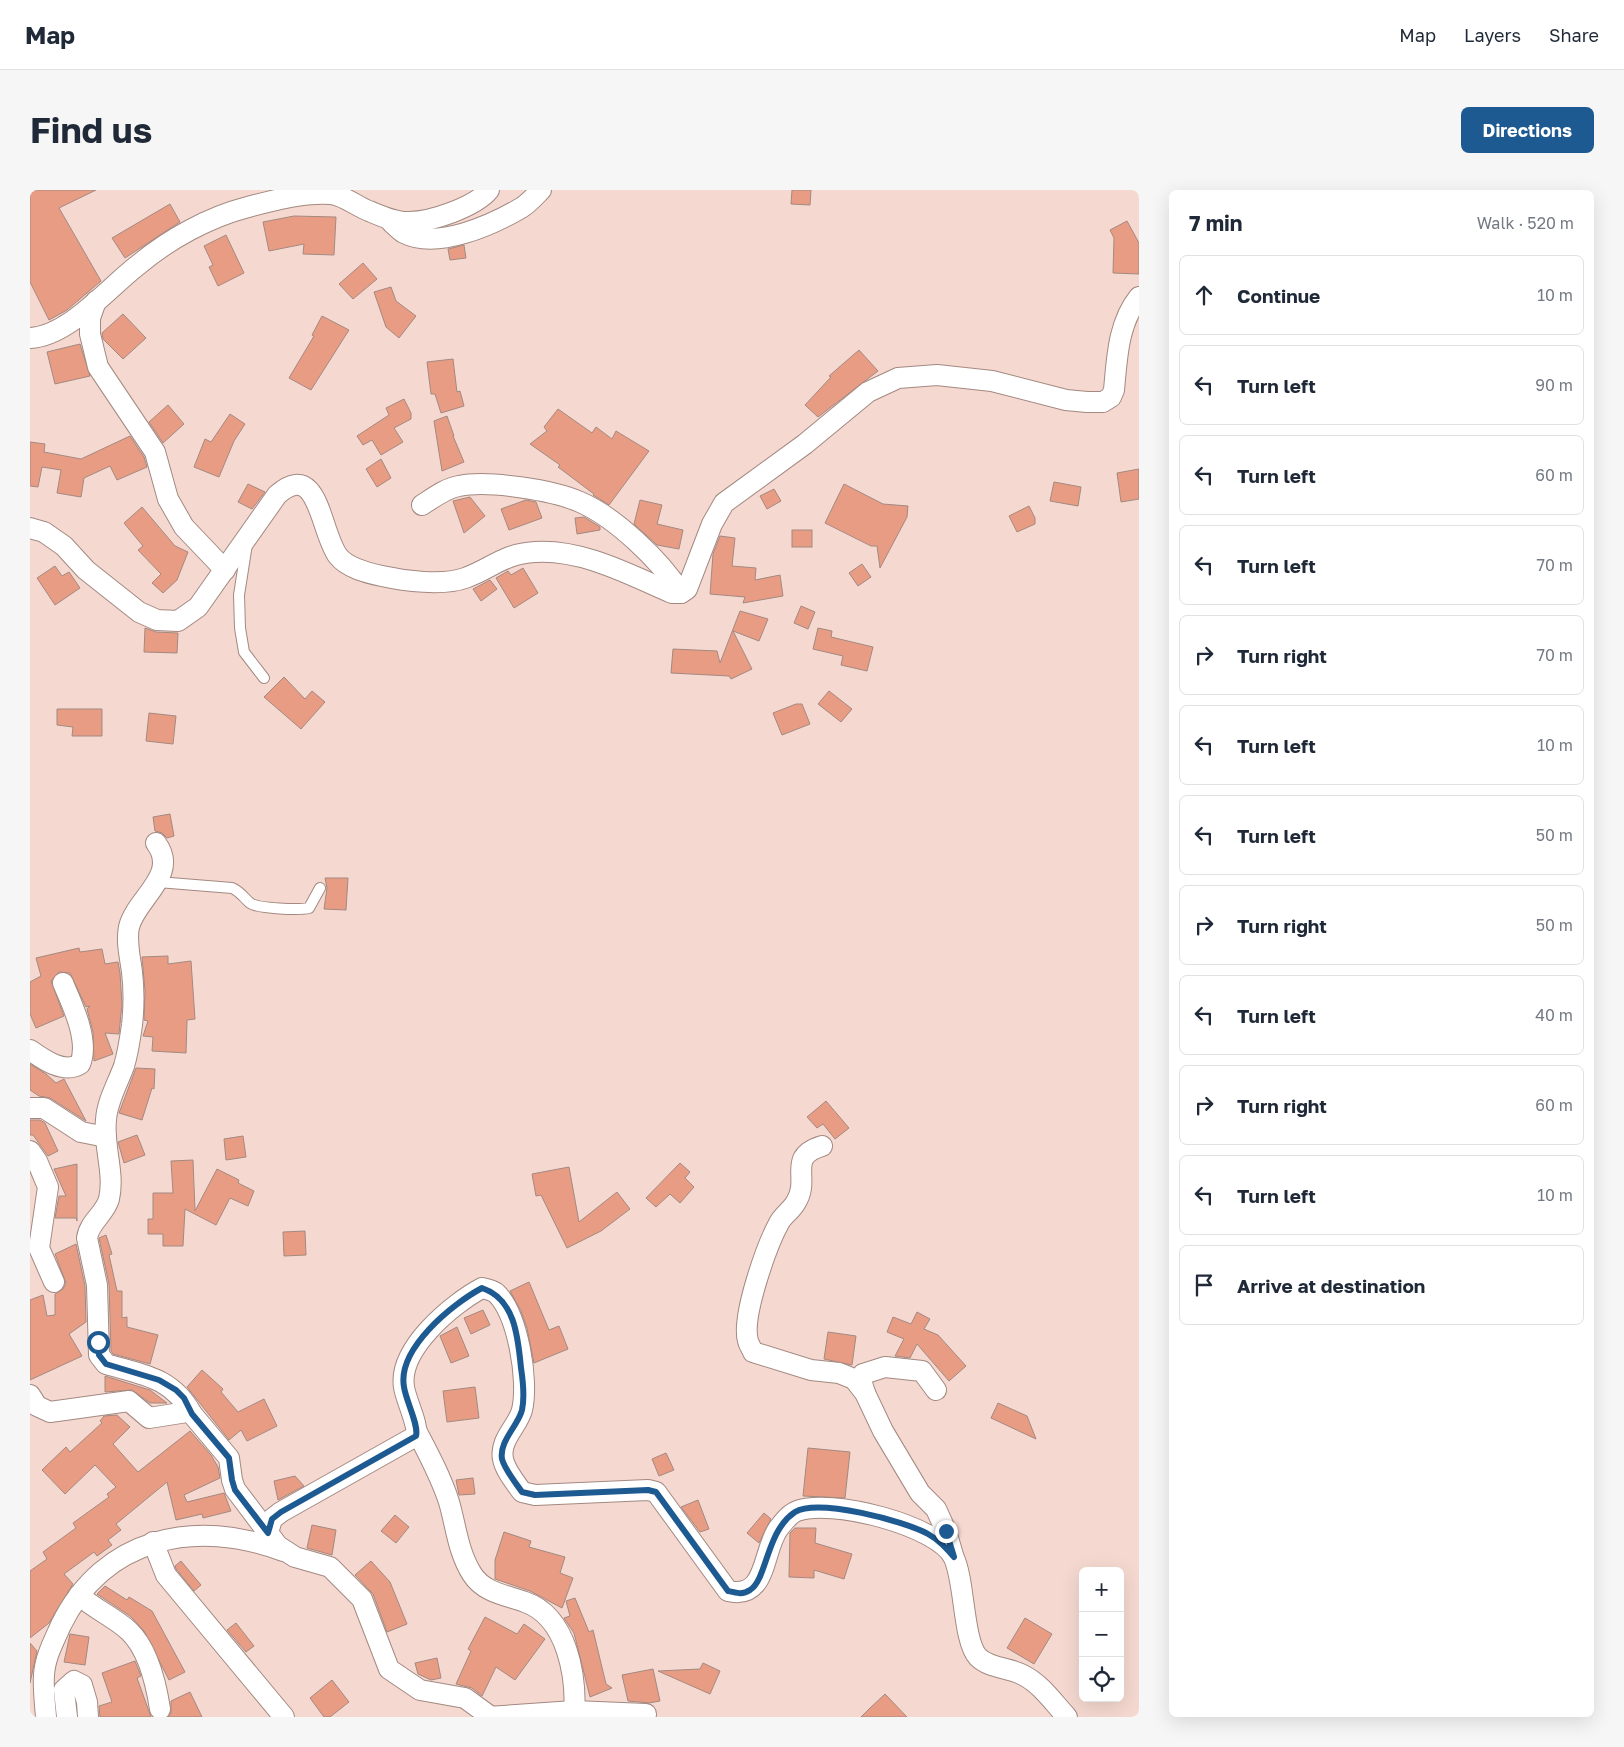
<!DOCTYPE html>
<html lang="en">
<head>
<meta charset="utf-8">
<style>
  body { margin:0; font-family:"Golos Text",sans-serif; background:#f6f6f7; color:#1f2937 }
  .controls { position:absolute; right:15px; bottom:15px; display:grid; overflow:hidden; border-radius:8px; box-shadow:0 5px 20px #0002 }
  .controls button { width:45px; height:45px; display:grid; place-items:center; padding:0; border:0; border-bottom:1px solid #e0e1e3; background:#fff; color:#1f2937; font:25px sans-serif }
  .stop { position:absolute; width:15px; height:15px; margin:-11px; border:4px solid #1d5a91; border-radius:50%; background:#fff }
  .stop.end { background:#1d5a91; border-color:#fff; box-shadow:0 1px 5px #0008 }
  .list { margin:0; padding:0; list-style:none }
  h2 { display:flex; justify-content:space-between; align-items:center; height:65px; margin:0; padding:0 20px; font-size:21px }
  h2 small { font-size:16px; font-weight:400; color:#747a83 }
  .list li { display:grid; grid-template-columns:32px 1fr auto; gap:15px; align-items:center; box-sizing:border-box; height:80px; margin:0 10px 10px; padding:0 10px; border:1px solid #e0e1e3; border-radius:8px }
  .list b { display:block; font-size:19px; white-space:nowrap }
  .list em { font-size:16px; font-style:normal; color:#747a83 }
  .icon { flex:none; width:28px; height:28px; fill:none; stroke:currentColor; stroke-width:2; stroke-linecap:round; stroke-linejoin:round }
  .map { position:relative; flex:none; width:1109px; height:1527px; overflow:hidden; border-radius:8px }
  header { display:flex; align-items:center; gap:30px; box-sizing:border-box; height:70px; padding:0 25px; background:#fff; border-bottom:1px solid #e0e1e3 }
  header strong { font-size:24px }
  nav { display:flex; gap:28px; margin-inline-start:auto; font-size:18px }
  .intro { display:flex; align-items:center; justify-content:space-between; box-sizing:border-box; height:120px; padding:0 30px }
  h1 { margin:0; font-size:35px }
  .button { padding:12px 22px; border-radius:8px; background:#1d5a91; color:#fff; font-size:18px; font-weight:700 }
  main { display:flex; gap:30px; padding:0 30px }
  aside { flex:1; background:#fff; border-radius:8px; box-shadow:0 5px 20px #0002 }
  .map>svg:first-child { display:block }
</style>
</head>
<body>
<header>
<strong>Map</strong>
<nav><a>Map</a><a>Layers</a><a>Share</a></nav>
</header>
<div class="intro"><h1>Find us</h1><a class="button">Directions</a></div>
<main>
<div class="map">
<svg width="1109" height="1527" viewBox="0 0 1109 1527">
  <rect width="100%" height="100%" fill="#f5d9d0"/>
  <g fill="#e99c84" stroke="#a38981">
    <path d="M 0,0 L 66,0 L 29,18 L 71,91 L 37,120 L 19,130 L 0,92 Z"/>
    <path d="M 762,0 L 781,0 L 780,15 L 761,14 Z"/>
    <path d="M 140,14 L 150,32 L 95,68 L 82,48 Z"/>
    <path d="M 264,26 L 306,27 L 304,65 L 273,64 L 274,54 L 239,61 L 233,32 Z"/>
    <path d="M 1097,31 L 1109,53 L 1109,84 L 1083,83 L 1084,48 L 1080,40 Z"/>
    <path d="M 196,45 L 214,83 L 188,96 L 179,77 L 183,75 L 174,56 Z"/>
    <path d="M 434,55 L 436,68 L 420,70 L 418,59 Z"/>
    <path d="M 333,73 L 347,89 L 323,109 L 309,94 Z"/>
    <path d="M 361,97 L 366,111 L 386,126 L 369,148 L 356,137 L 344,102 Z"/>
    <path d="M 93,124 L 116,148 L 93,169 L 73,149 L 72,143 Z"/>
    <path d="M 292,126 L 319,140 L 281,200 L 259,188 L 284,146 L 282,145 Z"/>
    <path d="M 50,154 L 60,186 L 25,194 L 17,162 Z"/>
    <path d="M 829,160 L 848,181 L 788,227 L 775,215 L 801,187 L 799,186 Z"/>
    <path d="M 423,169 L 427,202 L 430,201 L 434,216 L 411,223 L 405,204 L 401,204 L 397,172 Z"/>
    <path d="M 374,209 L 381,223 L 381,229 L 364,238 L 373,252 L 351,265 L 342,250 L 333,255 L 327,246 L 359,225 L 356,218 Z"/>
    <path d="M 138,215 L 154,234 L 133,253 L 119,232 Z"/>
    <path d="M 528,219 L 562,243 L 566,237 L 582,249 L 586,241 L 619,261 L 579,315 L 563,305 L 564,304 L 528,277 L 530,275 L 500,254 L 517,241 L 514,237 Z"/>
    <path d="M 200,224 L 215,234 L 204,251 L 189,287 L 164,277 L 175,249 L 181,252 Z"/>
    <path d="M 417,226 L 424,246 L 423,246 L 434,272 L 412,281 L 404,231 Z"/>
    <path d="M 100,246 L 114,267 L 117,277 L 87,290 L 80,276 L 54,288 L 51,307 L 27,303 L 31,280 L 12,277 L 8,297 L 0,296 L 0,252 L 15,254 L 14,262 L 51,269 Z"/>
    <path d="M 351,269 L 361,288 L 347,297 L 336,279 Z"/>
    <path d="M 1109,279 L 1109,309 L 1091,312 L 1087,283 Z"/>
    <path d="M 1024,292 L 1051,297 L 1048,316 L 1020,311 Z"/>
    <path d="M 218,294 L 235,302 L 222,319 L 208,312 Z"/>
    <path d="M 814,294 L 853,314 L 878,316 L 877,327 L 850,378 L 847,356 L 841,356 L 795,333 Z"/>
    <path d="M 744,299 L 751,311 L 737,319 L 730,306 Z"/>
    <path d="M 440,307 L 455,326 L 434,343 L 423,311 Z"/>
    <path d="M 496,310 L 506,312 L 512,328 L 479,340 L 471,319 Z"/>
    <path d="M 610,310 L 632,315 L 627,334 L 653,340 L 649,359 L 627,355 L 604,334 Z"/>
    <path d="M 999,316 L 1005,328 L 1005,334 L 987,342 L 979,326 Z"/>
    <path d="M 112,317 L 145,356 L 158,362 L 147,390 L 133,403 L 122,393 L 131,384 L 108,360 L 113,356 L 94,333 Z"/>
    <path d="M 554,327 L 570,337 L 570,340 L 547,344 L 545,328 Z"/>
    <rect x="762" y="340" width="20" height="17"/>
    <path d="M 690,346 L 705,348 L 702,376 L 726,378 L 725,390 L 750,385 L 753,406 L 713,413 L 715,407 L 680,404 L 683,364 Z"/>
    <path d="M 832,374 L 841,387 L 828,396 L 819,383 Z"/>
    <path d="M 25,376 L 32,386 L 39,382 L 50,398 L 25,415 L 7,388 Z"/>
    <path d="M 493,378 L 508,403 L 484,418 L 466,388 L 478,381 L 481,385 Z"/>
    <path d="M 460,390 L 467,399 L 451,411 L 443,399 Z"/>
    <path d="M 771,416 L 785,422 L 778,439 L 764,433 Z"/>
    <path d="M 710,421 L 738,429 L 729,451 L 703,441 L 722,479 L 701,489 L 699,486 L 641,483 L 643,459 L 687,461 L 690,473 Z"/>
    <path d="M 115,438 L 126,442 L 148,443 L 147,463 L 114,462 Z"/>
    <path d="M 788,438 L 802,441 L 801,447 L 843,457 L 837,481 L 811,475 L 813,466 L 783,459 Z"/>
    <path d="M 254,487 L 275,509 L 282,501 L 295,512 L 271,539 L 234,507 Z"/>
    <path d="M 799,501 L 822,519 L 811,532 L 788,514 Z"/>
    <path d="M 766,514 L 772,514 L 780,534 L 752,545 L 743,523 Z"/>
    <path d="M 27,519 L 72,519 L 72,546 L 42,546 L 43,537 L 27,535 Z"/>
    <path d="M 119,523 L 146,526 L 143,554 L 116,551 Z"/>
    <path d="M 140,624 L 144,646 L 137,648 L 132,643 L 125,641 L 123,627 Z"/>
    <path d="M 295,688 L 318,688 L 316,720 L 294,719 L 297,698 Z"/>
    <path d="M 49,758 L 50,762 L 72,759 L 75,774 L 88,772 L 90,783 L 92,814 L 89,844 L 75,843 L 83,864 L 64,871 L 63,842 L 57,819 L 60,816 L 56,817 L 40,783 L 29,782 L 21,791 L 34,826 L 6,838 L 0,824 L 0,792 L 11,786 L 6,768 Z"/>
    <path d="M 138,766 L 138,774 L 161,771 L 165,829 L 157,830 L 156,863 L 122,861 L 123,847 L 113,846 L 118,831 L 114,830 L 115,801 L 112,767 Z"/>
    <path d="M 0,874 L 16,884 L 26,893 L 34,889 L 56,931 L 20,908 L 9,906 L 0,900 Z"/>
    <path d="M 106,878 L 125,879 L 124,899 L 122,898 L 112,930 L 89,923 Z"/>
    <path d="M 796,911 L 819,938 L 805,949 L 793,934 L 787,938 L 777,927 Z"/>
    <path d="M 0,930 L 10,930 L 15,933 L 28,961 L 18,966 L 3,945 L 0,945 Z"/>
    <path d="M 107,945 L 115,965 L 94,973 L 88,952 Z"/>
    <path d="M 213,946 L 216,967 L 196,970 L 194,949 Z"/>
    <path d="M 163,970 L 165,1021 L 187,979 L 209,990 L 208,993 L 224,1001 L 218,1016 L 200,1008 L 186,1035 L 155,1019 L 153,1056 L 133,1056 L 133,1044 L 118,1044 L 118,1029 L 123,1029 L 123,1003 L 143,1003 L 141,971 Z"/>
    <path d="M 650,973 L 660,982 L 655,988 L 664,997 L 650,1013 L 640,1004 L 626,1017 L 616,1008 Z"/>
    <path d="M 47,974 L 47,1031 L 46,1028 L 25,1028 L 29,1006 L 36,1006 L 24,979 Z"/>
    <path d="M 539,977 L 549,1032 L 587,1002 L 600,1019 L 571,1041 L 537,1058 L 511,1005 L 506,1006 L 502,984 Z"/>
    <path d="M 275,1041 L 276,1065 L 254,1066 L 253,1042 Z"/>
    <path d="M 76,1045 L 82,1064 L 79,1065 L 87,1101 L 92,1101 L 92,1128 L 97,1127 L 97,1137 L 128,1145 L 120,1174 L 83,1164 L 81,1161 L 79,1094 L 69,1048 Z"/>
    <path d="M 46,1054 L 55,1096 L 56,1132 L 39,1144 L 52,1166 L 0,1190 L 0,1110 L 13,1105 L 17,1126 L 25,1125 L 25,1104 L 33,1099 L 36,1093 L 25,1064 Z"/>
    <path d="M 499,1092 L 519,1140 L 529,1136 L 538,1159 L 504,1173 L 497,1138 L 491,1121 L 480,1101 Z"/>
    <path d="M 453,1120 L 460,1135 L 441,1144 L 434,1128 Z"/>
    <path d="M 887,1122 L 900,1129 L 894,1139 L 908,1145 L 936,1176 L 919,1191 L 887,1154 L 880,1168 L 865,1166 L 874,1149 L 857,1142 L 863,1127 L 881,1134 Z"/>
    <path d="M 427,1137 L 439,1166 L 421,1173 L 410,1146 Z"/>
    <path d="M 798,1142 L 826,1146 L 822,1175 L 794,1169 Z"/>
    <path d="M 172,1180 L 193,1199 L 191,1202 L 208,1222 L 234,1209 L 247,1236 L 217,1251 L 211,1240 L 199,1250 L 157,1197 Z"/>
    <path d="M 75,1186 L 120,1200 L 137,1213 L 120,1213 L 102,1200 L 75,1202 Z"/>
    <path d="M 445,1197 L 449,1228 L 417,1232 L 413,1201 Z"/>
    <path d="M 968,1213 L 997,1226 L 1006,1249 L 961,1228 Z"/>
    <path d="M 87,1225 L 100,1237 L 83,1254 L 108,1282 L 160,1241 L 181,1265 L 188,1277 L 190,1288 L 154,1305 L 157,1312 L 194,1303 L 201,1321 L 173,1328 L 172,1324 L 146,1330 L 137,1292 L 86,1334 L 91,1340 L 78,1350 L 82,1355 L 67,1366 L 64,1362 L 34,1384 L 43,1394 L 19,1433 L 0,1448 L 0,1381 L 17,1369 L 13,1362 L 46,1338 L 43,1333 L 79,1307 L 77,1304 L 86,1297 L 65,1275 L 35,1304 L 12,1280 L 36,1257 L 40,1262 L 72,1233 L 70,1231 L 74,1226 Z"/>
    <path d="M 778,1258 L 820,1262 L 815,1308 L 773,1306 Z"/>
    <path d="M 636,1263 L 644,1280 L 629,1286 L 622,1269 Z"/>
    <path d="M 265,1286 L 274,1296 L 248,1310 L 244,1291 Z"/>
    <path d="M 443,1288 L 445,1304 L 429,1305 L 426,1290 Z"/>
    <path d="M 668,1310 L 679,1339 L 670,1342 L 651,1317 Z"/>
    <path d="M 734,1323 L 741,1329 L 729,1353 L 717,1343 Z"/>
    <path d="M 365,1325 L 379,1337 L 366,1353 L 351,1341 Z"/>
    <path d="M 282,1335 L 306,1340 L 302,1365 L 277,1358 Z"/>
    <path d="M 765,1338 L 786,1338 L 785,1353 L 822,1364 L 814,1389 L 784,1380 L 784,1388 L 759,1387 L 760,1343 Z"/>
    <path d="M 474,1342 L 501,1351 L 499,1357 L 535,1367 L 530,1383 L 543,1388 L 532,1418 L 500,1401 L 465,1389 L 465,1370 Z"/>
    <path d="M 151,1371 L 171,1395 L 164,1401 L 146,1379 L 145,1376 Z"/>
    <path d="M 341,1371 L 360,1392 L 377,1434 L 357,1442 L 343,1404 L 325,1385 Z"/>
    <path d="M 75,1396 L 97,1410 L 99,1407 L 122,1421 L 155,1482 L 139,1490 L 114,1441 L 100,1426 L 67,1404 Z"/>
    <path d="M 545,1408 L 559,1442 L 563,1440 L 576,1494 L 582,1498 L 560,1507 L 544,1443 L 534,1428 L 540,1426 L 536,1411 Z"/>
    <path d="M 455,1427 L 487,1444 L 494,1434 L 515,1449 L 485,1490 L 466,1477 L 452,1506 L 442,1498 L 426,1494 L 441,1461 L 438,1459 Z"/>
    <path d="M 995,1428 L 1022,1444 L 1004,1474 L 977,1458 Z"/>
    <path d="M 206,1433 L 224,1456 L 216,1462 L 197,1440 Z"/>
    <path d="M 40,1444 L 59,1447 L 55,1475 L 34,1472 Z"/>
    <path d="M 0,1453 L 7,1461 L 0,1493 Z"/>
    <path d="M 407,1468 L 411,1488 L 401,1490 L 388,1484 L 385,1473 Z"/>
    <path d="M 105,1471 L 111,1486 L 107,1488 L 121,1527 L 70,1527 L 69,1516 L 82,1512 L 72,1483 Z"/>
    <path d="M 673,1473 L 690,1481 L 680,1504 L 628,1481 L 670,1479 Z"/>
    <path d="M 623,1479 L 630,1511 L 619,1513 L 598,1511 L 592,1485 Z"/>
    <path d="M 302,1490 L 319,1512 L 300,1527 L 294,1527 L 280,1508 Z"/>
    <path d="M 160,1502 L 172,1527 L 138,1527 L 141,1523 L 141,1511 Z"/>
    <path d="M 855,1504 L 877,1527 L 831,1527 L 839,1519 Z"/>
  </g>
  <g fill="none" stroke-linecap="round" stroke-linejoin="round">
    <defs>
      <g id="lane">
        <path d="M 217,354 L 209,405 L 210,438 L 214,462 L 234,488"/>
        <path d="M 128,692 L 202,698 C 211,702 213,707 220,713 C 228,719 270,720 279,718 L 290,698"/>
      </g>
      <g id="street">
        <path d="M 362,33 C 366,36 370,41 374,43 C 407,60 462,35 491,18 C 498,14 505,6 511,0"/>
        <path d="M 66,111 L 60,128 L 60,144 L 68,177 L 125,262 L 138,309 L 154,337 L 195,380"/>
        <path d="M 0,148 C 39,146 78,98 108,75 C 139,49 179,27 218,17 C 244,10 275,2 301,4 C 313,5 328,17 339,21 C 351,26 366,33 379,32 C 401,32 445,17 459,0"/>
        <path d="M 392,315 C 403,308 416,298 429,296 C 458,290 523,300 550,312 C 585,327 631,371 651,403"/>
        <path d="M 0,338 L 14,342 L 34,356 L 56,380 L 109,422 L 127,430 L 148,431 L 168,417 L 247,305 C 289,268 290,342 308,366 C 317,378 338,383 352,386 C 374,391 413,396 435,388 C 463,378 472,364 505,362 C 553,359 600,385 642,403 L 651,403 L 657,399 L 682,334 L 694,313 L 775,254 L 838,202 L 868,188 L 907,185 L 962,191 L 1036,210 L 1057,212 L 1073,212 L 1081,207 L 1084,200 C 1087,168 1088,133 1109,107"/>
        <path d="M 126,653 C 150,685 106,708 99,737 C 96,751 100,767 102,782 C 104,799 104,817 102,835 C 100,849 98,863 94,876 C 88,893 77,911 76,930 C 73,956 85,983 79,1009 C 75,1024 59,1032 57,1048 L 67,1095 L 69,1165 L 76,1174 C 113,1185 142,1187 162,1224"/>
        <path d="M 0,860 C 14,870 34,884 50,874 C 60,851 42,814 33,793"/>
        <path d="M 0,918 L 14,918 L 51,942 L 76,947"/>
        <path d="M 792,956 C 756,967 781,988 766,1012 C 762,1020 753,1025 749,1033 C 737,1055 711,1127 718,1151 C 719,1155 722,1159 723,1162 L 781,1180 L 809,1183 L 824,1189 L 835,1203 L 853,1241 L 890,1303 L 906,1319 L 916,1341 L 923,1365"/>
        <path d="M 0,961 L 7,971 L 18,997 L 9,1058 L 24,1092"/>
        <path d="M 835,1203 L 831,1190 L 833,1184 L 855,1177 L 892,1181 L 906,1200"/>
        <path d="M 0,1205 L 7,1216 L 20,1222 L 99,1211 L 119,1228 L 157,1222 L 162,1224 L 199,1268 L 202,1290 L 205,1299 L 248,1356 L 265,1367 L 300,1377 L 332,1409 L 359,1479 L 390,1500 L 435,1508 L 461,1527"/>
        <path d="M 387,1242 C 399,1265 411,1287 419,1312 C 426,1336 428,1362 442,1384 C 454,1403 476,1405 495,1412 C 538,1427 547,1488 544,1527"/>
        <path d="M 238,1343 L 242,1329 L 251,1322 L 386,1246 C 389,1235 376,1211 374,1197 C 368,1159 422,1114 452,1098 C 456,1099 462,1100 466,1103 C 488,1124 499,1191 492,1220 C 488,1236 469,1250 473,1269 C 475,1280 485,1292 492,1302 L 505,1305 L 618,1300 L 626,1302 L 698,1401 C 737,1410 732,1363 748,1339 C 753,1333 759,1324 767,1321 C 799,1308 909,1335 924,1368 C 935,1392 933,1451 948,1467 C 960,1479 979,1477 993,1485 C 1011,1494 1023,1512 1037,1527"/>
        <path d="M 123,1352 L 136,1385 L 254,1527"/>
        <path d="M 49,1405 C 64,1419 84,1427 99,1441 C 118,1459 126,1493 130,1519"/>
        <path d="M 16,1527 C 15,1513 13,1499 14,1485 C 15,1467 24,1451 31,1435 C 74,1347 166,1328 253,1361"/>
        <path d="M 37,1527 L 34,1500 L 44,1491 L 52,1495 L 57,1512 L 58,1527"/>
        <path d="M 458,1527 L 544,1521 L 616,1524"/>
      </g>
    </defs>
    <use href="#lane" stroke="#a38981" stroke-width="12"/>
    <use href="#street" stroke="#a38981" stroke-width="22"/>
    <use href="#lane" stroke="#fff" stroke-width="10"/>
    <use href="#street" stroke="#fff" stroke-width="20"/>
  </g>
  <g fill="none" stroke-linecap="round" stroke-linejoin="round">
    <path stroke="#1d5a91" stroke-width="6" d="M 68,1152 L 69,1165 L 76,1174 L 129,1190 L 146,1200 L 154,1208 L 162,1224 L 199,1268 L 202,1290 L 205,1300 L 238,1343 L 242,1329 L 251,1322 L 386,1246 C 389,1235 376,1211 374,1197 C 367,1159 422,1114 452,1098 C 485,1109 488,1147 491,1178 C 493,1191 495,1206 492,1220 C 488,1236 469,1251 472,1269 C 475,1280 485,1292 492,1302 L 505,1305 L 618,1300 L 626,1302 L 698,1401 C 706,1403 713,1405 720,1400 C 737,1390 736,1341 765,1322 C 788,1308 875,1331 898,1344 C 909,1350 916,1358 924,1367 L 916,1341"/>
  </g>
</svg>
<div class="controls">
<button>+</button>
<button>−</button>
<button><svg class="icon" aria-label="locate" viewBox="0 0 24 24"><circle cx="12" cy="12" r="6"/><path d="M12 2v4M12 18v4M2 12h4M18 12h4"/></svg></button>
</div>
<div class="stop" style="left:68px;top:1152px"></div>
<div class="stop end" style="left:916px;top:1341px"></div>
</div>
<aside>
<h2>7 min<small>Walk · 520 m</small></h2>
<ul class="list">
<li><svg class="icon" aria-label="ahead" viewBox="0 0 24 24"><path d="M12 20V5M6 11l6-6 6 6"/></svg><div><b>Continue</b></div><em>10 m</em></li>
<li><svg class="icon" aria-label="left" viewBox="0 0 24 24"><path d="M17 20v-9H6M10 6l-5 5 5 5"/></svg><div><b>Turn left</b></div><em>90 m</em></li>
<li><svg class="icon" aria-label="left" viewBox="0 0 24 24"><path d="M17 20v-9H6M10 6l-5 5 5 5"/></svg><div><b>Turn left</b></div><em>60 m</em></li>
<li><svg class="icon" aria-label="left" viewBox="0 0 24 24"><path d="M17 20v-9H6M10 6l-5 5 5 5"/></svg><div><b>Turn left</b></div><em>70 m</em></li>
<li><svg class="icon" aria-label="right" viewBox="0 0 24 24"><path d="M7 20v-9h11M14 6l5 5-5 5"/></svg><div><b>Turn right</b></div><em>70 m</em></li>
<li><svg class="icon" aria-label="left" viewBox="0 0 24 24"><path d="M17 20v-9H6M10 6l-5 5 5 5"/></svg><div><b>Turn left</b></div><em>10 m</em></li>
<li><svg class="icon" aria-label="left" viewBox="0 0 24 24"><path d="M17 20v-9H6M10 6l-5 5 5 5"/></svg><div><b>Turn left</b></div><em>50 m</em></li>
<li><svg class="icon" aria-label="right" viewBox="0 0 24 24"><path d="M7 20v-9h11M14 6l5 5-5 5"/></svg><div><b>Turn right</b></div><em>50 m</em></li>
<li><svg class="icon" aria-label="left" viewBox="0 0 24 24"><path d="M17 20v-9H6M10 6l-5 5 5 5"/></svg><div><b>Turn left</b></div><em>40 m</em></li>
<li><svg class="icon" aria-label="right" viewBox="0 0 24 24"><path d="M7 20v-9h11M14 6l5 5-5 5"/></svg><div><b>Turn right</b></div><em>60 m</em></li>
<li><svg class="icon" aria-label="left" viewBox="0 0 24 24"><path d="M17 20v-9H6M10 6l-5 5 5 5"/></svg><div><b>Turn left</b></div><em>10 m</em></li>
<li><svg class="icon" aria-label="arrive" viewBox="0 0 24 24"><path d="M6 21V4h12l-3 4 3 4H6"/></svg><div><b>Arrive at destination</b></div></li>
</ul>
</aside>
</main>
</body>
</html>
